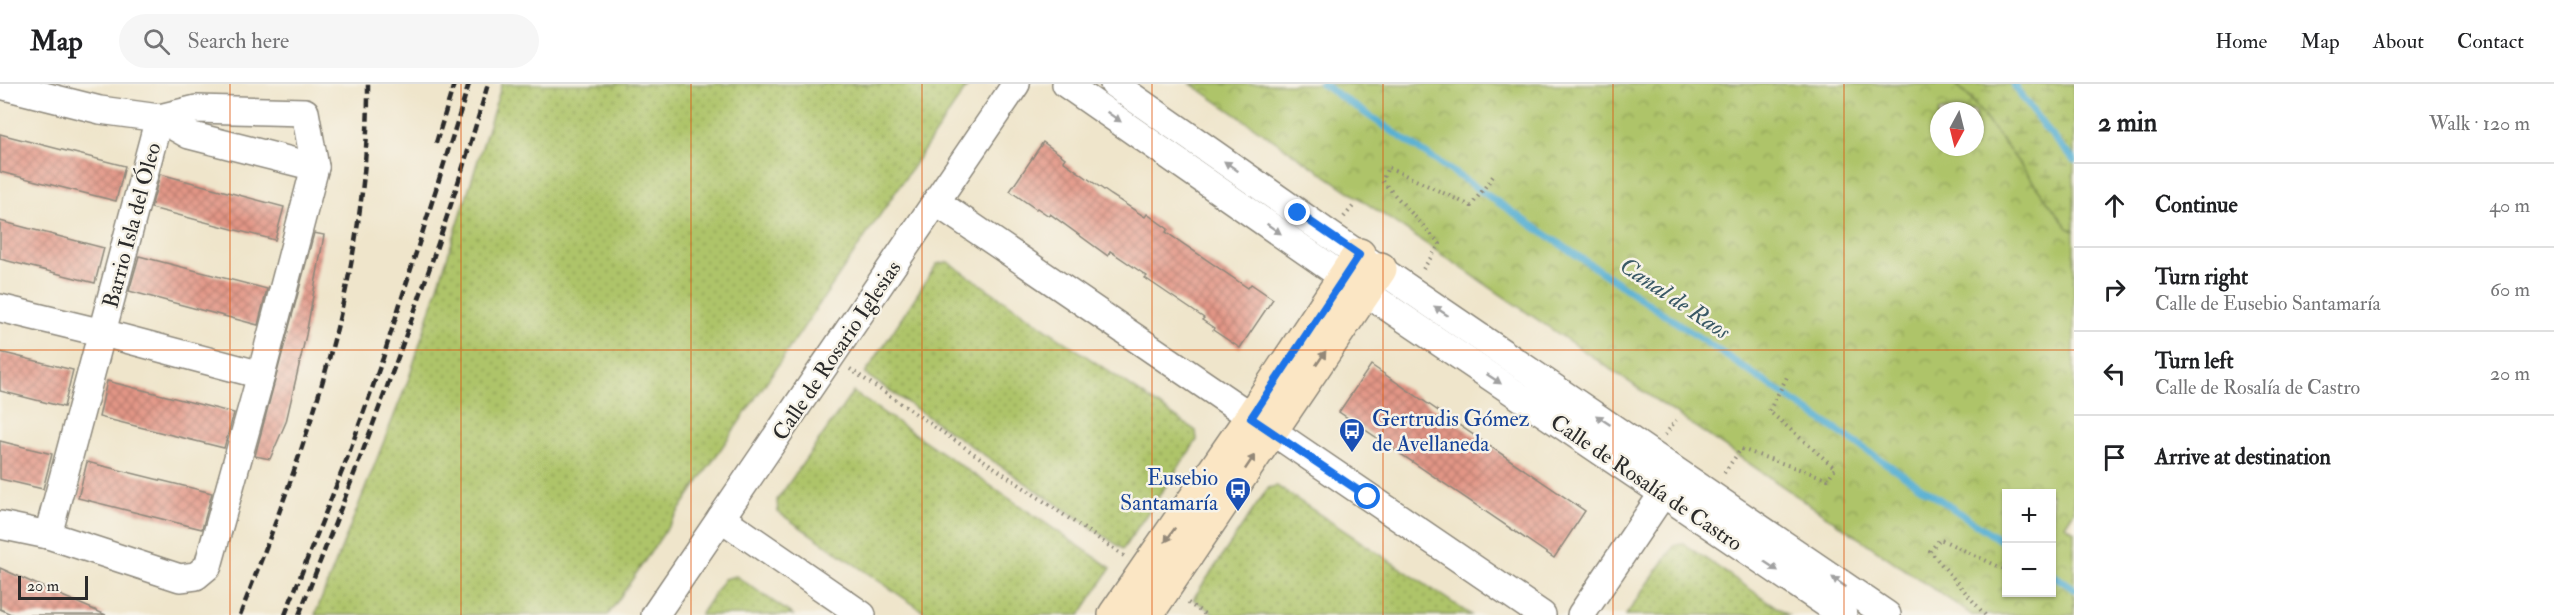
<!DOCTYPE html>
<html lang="en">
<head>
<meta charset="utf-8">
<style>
  body { margin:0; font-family:"IM FELL Double Pica",serif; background:#f6f6f6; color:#202124 }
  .controls { position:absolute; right:18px; bottom:18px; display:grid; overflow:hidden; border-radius:0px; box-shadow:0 2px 4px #0004 }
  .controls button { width:54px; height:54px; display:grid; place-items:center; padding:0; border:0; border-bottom:2px solid #e0e0e0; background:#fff; color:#202124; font:30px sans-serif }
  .compass { position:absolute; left:1930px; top:18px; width:54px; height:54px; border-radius:50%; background:#fff; box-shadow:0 2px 4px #0004; rotate:187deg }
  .scale { position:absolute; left:18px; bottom:15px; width:70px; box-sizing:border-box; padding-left:6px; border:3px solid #2b2b2b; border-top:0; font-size:16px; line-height:21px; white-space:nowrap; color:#2b2b2b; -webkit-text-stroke:4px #f7f3e8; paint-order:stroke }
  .stop { position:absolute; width:18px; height:18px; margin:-14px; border:4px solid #1a73e8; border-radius:50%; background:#fff }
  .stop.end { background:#1a73e8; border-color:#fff; box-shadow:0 2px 6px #0008 }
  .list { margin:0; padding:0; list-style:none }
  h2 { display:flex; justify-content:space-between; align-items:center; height:78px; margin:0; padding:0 24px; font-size:26px }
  h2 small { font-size:20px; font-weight:400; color:#757577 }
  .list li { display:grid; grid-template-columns:39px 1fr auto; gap:18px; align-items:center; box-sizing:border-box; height:84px; padding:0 24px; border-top:2px solid #e0e0e0 }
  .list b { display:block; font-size:22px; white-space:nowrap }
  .list p { margin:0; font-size:20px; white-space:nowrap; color:#757577 }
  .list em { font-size:20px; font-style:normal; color:#757577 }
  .icon { flex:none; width:33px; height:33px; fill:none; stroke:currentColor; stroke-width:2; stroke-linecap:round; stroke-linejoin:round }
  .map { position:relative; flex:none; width:2074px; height:531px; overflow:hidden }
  header { display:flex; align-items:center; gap:36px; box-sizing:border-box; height:84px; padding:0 30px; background:#fff; border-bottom:2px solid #e0e0e0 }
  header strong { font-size:28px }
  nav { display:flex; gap:33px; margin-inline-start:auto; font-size:21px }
  .search { width:420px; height:54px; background:#f6f6f6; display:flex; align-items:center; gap:15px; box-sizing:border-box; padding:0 21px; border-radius:33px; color:#757577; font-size:22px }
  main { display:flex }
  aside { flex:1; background:#fff }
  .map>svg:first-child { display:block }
</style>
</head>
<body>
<header>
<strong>Map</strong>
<div class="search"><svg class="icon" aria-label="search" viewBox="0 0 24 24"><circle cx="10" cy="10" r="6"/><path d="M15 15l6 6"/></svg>Search here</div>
<nav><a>Home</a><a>Map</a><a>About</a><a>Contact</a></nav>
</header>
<main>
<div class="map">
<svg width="2074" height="531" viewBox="0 0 2074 531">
  <defs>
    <pattern id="grass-dots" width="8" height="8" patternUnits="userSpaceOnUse" patternTransform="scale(1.5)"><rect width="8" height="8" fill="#aec469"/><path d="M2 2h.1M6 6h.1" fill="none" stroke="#8e9f57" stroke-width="1.8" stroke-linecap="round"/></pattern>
    <pattern id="wetland-marsh" width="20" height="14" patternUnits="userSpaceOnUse" patternTransform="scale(1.5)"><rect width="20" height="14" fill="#aec469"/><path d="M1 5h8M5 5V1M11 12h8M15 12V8" fill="none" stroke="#8e9f57"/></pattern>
    <pattern id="park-crowns" width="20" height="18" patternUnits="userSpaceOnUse" patternTransform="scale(1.5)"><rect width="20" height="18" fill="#aec469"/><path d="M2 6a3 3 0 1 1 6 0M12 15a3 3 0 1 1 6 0" fill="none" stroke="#8e9f57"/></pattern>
    <pattern id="building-cross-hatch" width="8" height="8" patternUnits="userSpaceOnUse" patternTransform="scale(1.5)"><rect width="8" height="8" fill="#e39686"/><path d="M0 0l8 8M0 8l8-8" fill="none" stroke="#b87b6e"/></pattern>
  </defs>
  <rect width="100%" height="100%" fill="#f7f3e8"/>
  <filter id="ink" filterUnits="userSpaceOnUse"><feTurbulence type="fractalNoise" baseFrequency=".0167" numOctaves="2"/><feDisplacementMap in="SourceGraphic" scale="12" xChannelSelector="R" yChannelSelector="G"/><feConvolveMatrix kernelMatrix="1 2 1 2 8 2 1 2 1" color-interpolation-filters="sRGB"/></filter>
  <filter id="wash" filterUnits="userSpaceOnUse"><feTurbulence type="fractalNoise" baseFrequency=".008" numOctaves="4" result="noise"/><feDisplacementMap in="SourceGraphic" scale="24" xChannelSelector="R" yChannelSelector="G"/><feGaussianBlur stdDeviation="1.35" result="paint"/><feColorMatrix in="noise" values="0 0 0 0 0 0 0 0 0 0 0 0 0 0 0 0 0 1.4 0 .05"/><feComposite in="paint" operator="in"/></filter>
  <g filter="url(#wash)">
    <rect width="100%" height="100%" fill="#efe5cb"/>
    <g fill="url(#grass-dots)" stroke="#6c784a" stroke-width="1.5">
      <path d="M 502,0 L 969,0 L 608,531 L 315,531 L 409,294 Z"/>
      <path d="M 948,178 L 1196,347 L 1197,356 L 1123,465 L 865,290 L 937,180 Z"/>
      <path d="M 853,308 L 1111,484 L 1080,531 L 929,531 L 778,428 L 777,416 Z"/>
      <path d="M 1277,402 L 1471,531 L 1216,531 L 1193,515 L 1268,404 Z"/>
      <path d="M 1684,460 L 1788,531 L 1626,531 L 1675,461 Z"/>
      <path d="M 736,492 L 793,531 L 700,531 L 724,495 Z"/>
    </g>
    <path fill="url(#wetland-marsh)" stroke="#6c784a" stroke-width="1.5" d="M 1956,0 L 2074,0 L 2074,147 L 2068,145 L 1969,13 Z"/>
    <path fill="url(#park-crowns)" stroke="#6c784a" stroke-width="1.5" fill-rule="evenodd" d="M 1191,0 L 1956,0 L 1969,13 L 2068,144 L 2074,147 L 2074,427 L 2065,441 L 2074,447 L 2074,531 L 1972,531 ZM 1939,27 L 1975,27 L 1975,63 L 1939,63 ZM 2006,410 L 2052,410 L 2052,508 L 2006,508 Z"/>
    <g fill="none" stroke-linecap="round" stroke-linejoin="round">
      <g stroke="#55afd3" stroke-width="7">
        <path d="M 1322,0 L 2006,460"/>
        <path d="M 2013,0 L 2046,45 L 2074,76"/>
        <path d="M 2052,490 L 2074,505"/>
      </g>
    </g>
    <g id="blocks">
      <g fill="url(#building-cross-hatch)">
        <path d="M 0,50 L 125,82 L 116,117 L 0,88 Z"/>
        <path d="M 1043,58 L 1065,74 L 1063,77 L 1111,111 L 1145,133 L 1147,130 L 1168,145 L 1166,148 L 1248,204 L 1251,200 L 1273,215 L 1240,264 L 1213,246 L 1214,244 L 1202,236 L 1204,234 L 1145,194 L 1147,192 L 1110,167 L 1108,172 L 1050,130 L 1049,132 L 1037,124 L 1036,125 L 1010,107 Z"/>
        <path d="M 160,90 L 284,123 L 275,156 L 151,124 Z"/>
        <path d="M 0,137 L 104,164 L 95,199 L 0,175 Z"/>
        <path d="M 314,149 L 324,151 L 306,251 L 286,338 L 270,375 L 255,372 Z"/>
        <path d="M 139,172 L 267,205 L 258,241 L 129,207 Z"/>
        <path d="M 0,268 L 73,286 L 64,323 L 0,307 Z"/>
        <path d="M 1371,281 L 1585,427 L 1554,474 L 1339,328 Z"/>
        <path d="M 107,297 L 234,329 L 224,364 L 99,333 Z"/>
        <path d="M 0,357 L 52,370 L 43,405 L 0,395 Z"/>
        <path d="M 87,378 L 212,409 L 202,445 L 78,414 Z"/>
        <path d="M 0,484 L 60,511 L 106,531 L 13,531 L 0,525 Z"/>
      </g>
    </g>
  </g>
  <g filter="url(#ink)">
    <use href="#blocks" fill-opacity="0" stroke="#8d887b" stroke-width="1.5"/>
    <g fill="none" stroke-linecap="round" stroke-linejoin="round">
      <defs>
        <g id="minor">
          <path d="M 1066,0 L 1343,193 L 1843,531"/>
          <path d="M 1114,0 L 1330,151 L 1887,531"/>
          <path d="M 0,1 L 100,26 L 159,34 L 196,25 L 305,28 L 315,83 L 261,291 L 208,482 L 196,492 L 180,494 L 48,451 L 0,441"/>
          <path d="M 936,118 L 1542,531"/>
          <path d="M 0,224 L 103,249 L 261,291"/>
          <path d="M 721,434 L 862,531"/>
          <path d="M 48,451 L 159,34 L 189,51 L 315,83"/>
          <path d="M 655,531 L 1016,0"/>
          <path d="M 1581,531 L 1674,393"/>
        </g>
        <g id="secondary">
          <path d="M 1115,531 L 1251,334 L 1359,171"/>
          <path d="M 1146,531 L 1380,185"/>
        </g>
      </defs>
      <use href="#minor" stroke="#8d887b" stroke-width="30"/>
      <use href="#secondary" stroke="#8d887b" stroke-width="36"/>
      <g stroke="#8d887b" stroke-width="4" stroke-dasharray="1.5 4.5" stroke-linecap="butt">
        <path d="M 1344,133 L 1355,120"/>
        <path d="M 1423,185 L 1440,160 L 1382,97 L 1388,83 L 1471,122 L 1494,91"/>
        <path d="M 850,285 L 1124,472"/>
        <path d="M 1665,351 L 1676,336"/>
        <path d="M 1724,389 L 1741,365 L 1828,395 L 1835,384 L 1769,327 L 1787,293"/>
        <path d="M 1188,519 L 1206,531"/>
        <path d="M 1985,531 L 1930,467 L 1940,455 L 2006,486"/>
      </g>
      <use href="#minor" stroke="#fff" stroke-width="27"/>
      <use href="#secondary" stroke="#fbe6c4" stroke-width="33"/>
      <g stroke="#2b2b2b" stroke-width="4.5" stroke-dasharray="9 4.5" stroke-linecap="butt">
        <path d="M 436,59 L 454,0"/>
        <path d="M 240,531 C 308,357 369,190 368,0"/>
        <path d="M 285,531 L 348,372 L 383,274 L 469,0"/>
        <path d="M 299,531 C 368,356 436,181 488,0"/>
      </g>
    </g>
    <defs><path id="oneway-solid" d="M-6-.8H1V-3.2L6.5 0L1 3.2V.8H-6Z" transform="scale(1.5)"/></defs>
    <g fill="#a0a0a0">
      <use href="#oneway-solid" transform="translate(1114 33) rotate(35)"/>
      <use href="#oneway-solid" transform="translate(1231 82) rotate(-145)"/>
      <use href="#oneway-solid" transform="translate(1274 145) rotate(35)"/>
      <use href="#oneway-solid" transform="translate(1441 227) rotate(-146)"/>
      <use href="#oneway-solid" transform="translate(1494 295) rotate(34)"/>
      <use href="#oneway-solid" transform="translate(1603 336) rotate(-146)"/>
      <use href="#oneway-solid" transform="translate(1771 482) rotate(34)"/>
      <use href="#oneway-solid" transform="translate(1839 498) rotate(-145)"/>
    </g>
    <g fill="#938878">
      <use href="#oneway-solid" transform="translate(1321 274) rotate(-56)"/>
      <use href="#oneway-solid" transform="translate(1250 378) rotate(-56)"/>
      <use href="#oneway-solid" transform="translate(1170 451) rotate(125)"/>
    </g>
  </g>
  <g fill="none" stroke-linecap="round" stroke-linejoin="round" filter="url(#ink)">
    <path stroke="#1a73e8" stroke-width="8" d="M 1298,129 L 1359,171 L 1251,334 L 1368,413"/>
  </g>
  <path fill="none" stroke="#df570e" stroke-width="1.5" stroke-opacity="0.55" d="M 230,0 L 230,531M 461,0 L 461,531M 691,0 L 691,531M 922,0 L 922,531M 1152,0 L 1152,531M 1383,0 L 1383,531M 1613,0 L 1613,531M 1844,0 L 1844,531M 0,266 L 2074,266"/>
  <defs>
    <symbol id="bus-pin" viewBox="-11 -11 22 30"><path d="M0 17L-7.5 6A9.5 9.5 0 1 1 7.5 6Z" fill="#1a4fb4" stroke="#f7f3e8"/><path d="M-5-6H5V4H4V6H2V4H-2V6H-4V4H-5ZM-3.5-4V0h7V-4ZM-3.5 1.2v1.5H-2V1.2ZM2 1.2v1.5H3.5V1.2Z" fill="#fff"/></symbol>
  </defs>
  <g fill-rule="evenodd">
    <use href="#bus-pin" x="1337" y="332" width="30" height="40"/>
    <use href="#bus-pin" x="1223" y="391" width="30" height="40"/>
  </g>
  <g text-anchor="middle" stroke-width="5" stroke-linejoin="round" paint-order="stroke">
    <g font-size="22" fill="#2b2b2b" stroke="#f7f3e8">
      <text transform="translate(131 141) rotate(-75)" y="8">Barrio Isla del Óleo</text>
      <text transform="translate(836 266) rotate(-56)" y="8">Calle de Rosario Iglesias</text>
      <text transform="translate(1647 398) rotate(34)" y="8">Calle de Rosalía de Castro</text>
    </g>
    <g font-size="22" fill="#164399" stroke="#f7f3e8" text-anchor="start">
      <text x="1372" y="342">Gertrudis Gómez<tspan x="1372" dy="25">de Avellaneda</tspan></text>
      <text x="1218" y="401" text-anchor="end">Eusebio<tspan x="1218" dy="25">Santamaría</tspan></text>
    </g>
    <g font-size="24" font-style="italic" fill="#3a5966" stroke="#f7f3e8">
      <text transform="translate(1675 214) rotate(34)" y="8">Canal de Raos</text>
    </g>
  </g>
</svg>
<div class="controls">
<button>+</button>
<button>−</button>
</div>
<svg class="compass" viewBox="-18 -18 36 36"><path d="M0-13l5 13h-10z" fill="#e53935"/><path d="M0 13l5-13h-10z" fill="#757577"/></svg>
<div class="scale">20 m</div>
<div class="stop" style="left:1368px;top:413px"></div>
<div class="stop end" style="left:1298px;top:129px"></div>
</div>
<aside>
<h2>2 min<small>Walk · 120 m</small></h2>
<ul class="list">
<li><svg class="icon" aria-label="ahead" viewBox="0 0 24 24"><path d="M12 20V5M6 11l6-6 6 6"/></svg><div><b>Continue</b></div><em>40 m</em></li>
<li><svg class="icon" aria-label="right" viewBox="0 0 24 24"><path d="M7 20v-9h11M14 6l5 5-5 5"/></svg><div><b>Turn right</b><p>Calle de Eusebio Santamaría</p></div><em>60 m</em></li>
<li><svg class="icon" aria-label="left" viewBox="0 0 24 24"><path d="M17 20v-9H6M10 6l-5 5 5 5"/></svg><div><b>Turn left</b><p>Calle de Rosalía de Castro</p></div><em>20 m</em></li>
<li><svg class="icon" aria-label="arrive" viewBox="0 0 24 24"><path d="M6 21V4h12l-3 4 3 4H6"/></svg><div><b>Arrive at destination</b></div></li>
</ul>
</aside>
</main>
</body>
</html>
